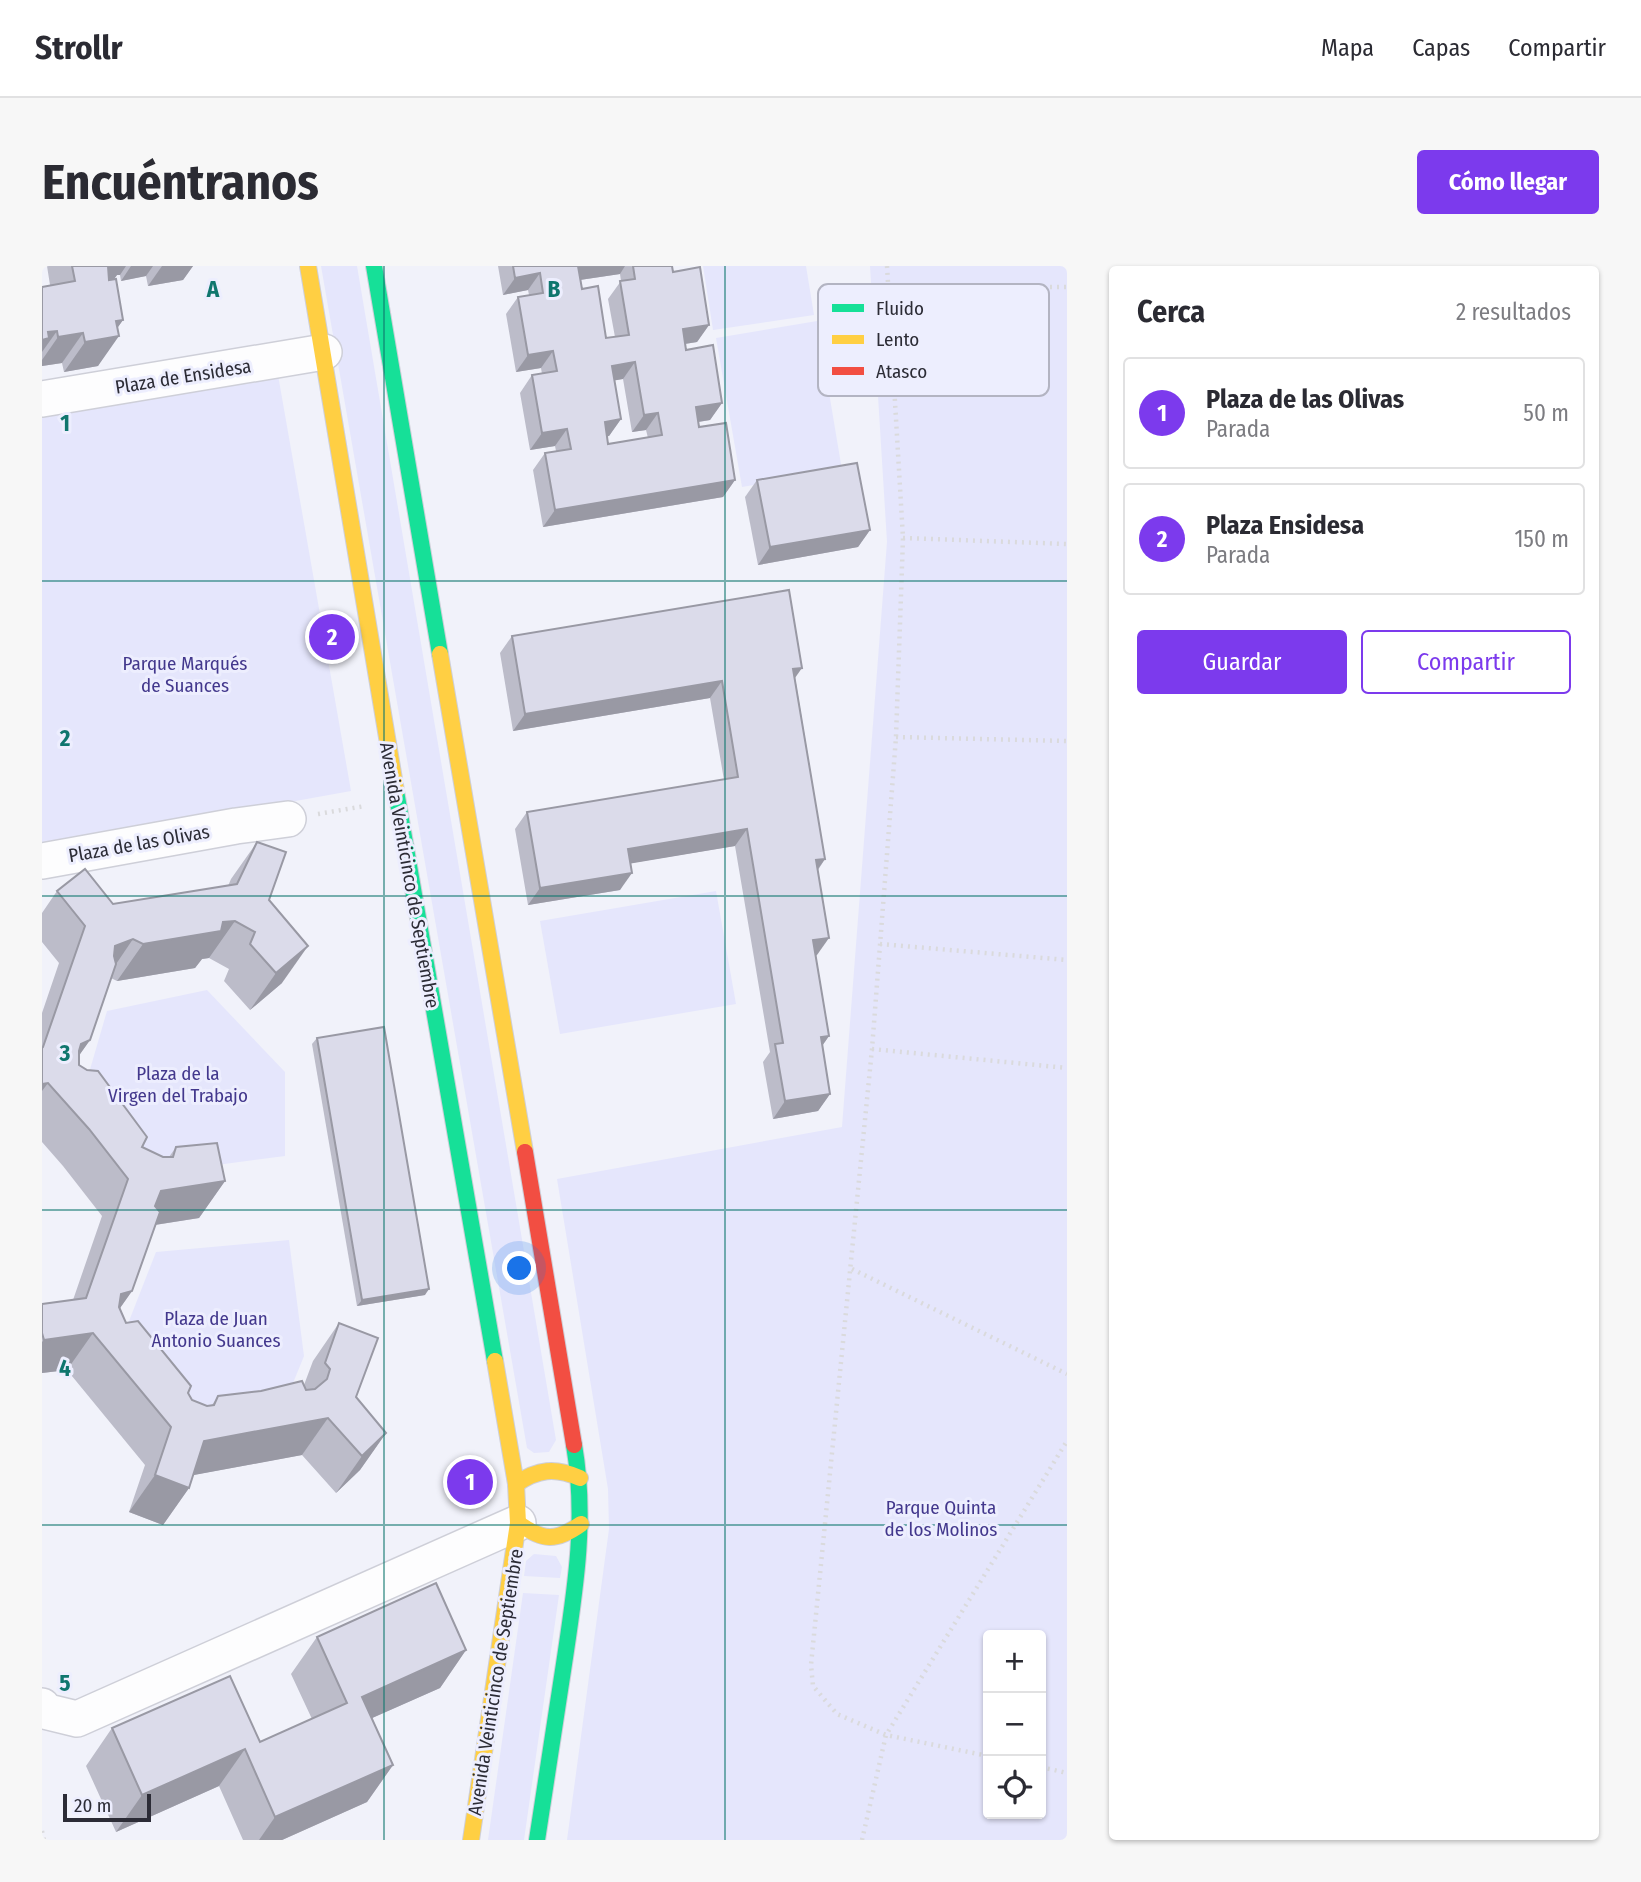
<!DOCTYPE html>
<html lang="es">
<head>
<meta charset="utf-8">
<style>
  body { margin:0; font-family:"Fira Sans Condensed",sans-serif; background:#f7f7f7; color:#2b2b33 }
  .controls { position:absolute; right:21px; bottom:21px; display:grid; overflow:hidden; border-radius:7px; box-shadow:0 2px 5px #0004 }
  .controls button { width:63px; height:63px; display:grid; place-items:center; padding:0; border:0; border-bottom:2px solid #e1e1e2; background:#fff; color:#2b2b33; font:35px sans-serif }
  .scale { position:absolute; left:21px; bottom:18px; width:88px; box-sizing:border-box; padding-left:7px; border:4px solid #2c2c36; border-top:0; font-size:19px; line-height:24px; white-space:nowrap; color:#2c2c36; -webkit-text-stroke:5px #edeefe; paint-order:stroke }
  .you { position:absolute; left:478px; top:1003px; width:24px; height:24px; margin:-18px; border:5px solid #fff; border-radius:50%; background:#1a73e8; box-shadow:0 0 0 10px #1a73e833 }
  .badge { display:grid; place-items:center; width:46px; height:46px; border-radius:50%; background:#7c3aed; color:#fff; font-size:23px; font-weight:700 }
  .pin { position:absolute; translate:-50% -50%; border:4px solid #fff; box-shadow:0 2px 7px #0006 }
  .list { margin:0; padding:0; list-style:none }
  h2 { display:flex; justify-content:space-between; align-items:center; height:91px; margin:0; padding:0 28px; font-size:30px }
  h2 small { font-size:23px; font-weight:400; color:#7c7c81 }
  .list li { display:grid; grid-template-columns:46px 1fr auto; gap:21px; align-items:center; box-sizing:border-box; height:112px; margin:0 14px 14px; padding:0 14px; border:2px solid #e1e1e2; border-radius:7px }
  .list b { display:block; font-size:26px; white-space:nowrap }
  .list p { margin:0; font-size:23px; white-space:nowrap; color:#7c7c81 }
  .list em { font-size:23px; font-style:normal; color:#7c7c81 }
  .actions { display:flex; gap:14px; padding:21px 28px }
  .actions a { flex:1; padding:16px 0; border:2px solid #7c3aed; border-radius:7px; text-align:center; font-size:24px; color:#7c3aed }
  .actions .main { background:#7c3aed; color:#fff }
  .icon { flex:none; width:38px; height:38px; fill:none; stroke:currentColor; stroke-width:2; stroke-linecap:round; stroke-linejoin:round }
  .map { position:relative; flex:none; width:1025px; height:1574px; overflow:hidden; border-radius:7px }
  header { display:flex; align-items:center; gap:42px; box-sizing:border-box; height:98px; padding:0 35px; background:#fff; border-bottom:2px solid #e1e1e2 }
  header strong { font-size:33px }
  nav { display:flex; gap:38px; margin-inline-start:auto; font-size:24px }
  .intro { display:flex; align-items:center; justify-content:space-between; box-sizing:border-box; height:168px; padding:0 42px }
  h1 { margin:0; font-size:49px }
  .button { padding:18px 32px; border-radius:7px; background:#7c3aed; color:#fff; font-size:24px; font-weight:700 }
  main { display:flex; gap:42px; padding:0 42px }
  aside { flex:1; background:#fff; border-radius:7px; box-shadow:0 2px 5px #0004 }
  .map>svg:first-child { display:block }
</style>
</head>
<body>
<header>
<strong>Strollr</strong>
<nav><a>Mapa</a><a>Capas</a><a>Compartir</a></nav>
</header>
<div class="intro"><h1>Encuéntranos</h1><a class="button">Cómo llegar</a></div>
<main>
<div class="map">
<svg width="1025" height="1574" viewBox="0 0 1025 1574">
  <rect width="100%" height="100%" fill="#f1f2fa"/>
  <g fill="#e5e6fc" fill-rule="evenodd">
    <path d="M 279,0 L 315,0 L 514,1174 L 507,1186 L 492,1187 L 485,1182 Z"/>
    <path d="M 661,0 L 764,0 L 772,49 L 671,64 Z"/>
    <path d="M 828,0 L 1025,0 L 1025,1574 L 525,1574 L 567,1263 L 566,1223 L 515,913 L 800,861 L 845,276 ZM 946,1369 L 999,1369 L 999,1548 L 946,1548 Z"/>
    <path d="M 775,55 L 800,204 L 700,221 L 674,72 Z"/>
    <path d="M 236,109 L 309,525 L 0,581 L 0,147 Z"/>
    <path d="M 674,625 L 694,738 L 518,768 L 498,655 Z"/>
    <path d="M 165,724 L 243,806 L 243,890 L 115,907 L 40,831 L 65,745 Z"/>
    <path d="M 247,974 L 262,1090 L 249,1122 L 156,1151 L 80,1073 L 114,986 Z"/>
    <path d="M 492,1288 L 514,1290 L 520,1301 L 518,1312 L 482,1310 L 484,1295 Z"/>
    <path d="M 481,1327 L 517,1329 L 482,1574 L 446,1574 Z"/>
  </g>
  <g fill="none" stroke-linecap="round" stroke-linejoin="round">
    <defs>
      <g id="street">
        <path d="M 0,133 L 282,86"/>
        <path d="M 0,595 L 194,560 L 246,553"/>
        <path d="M 0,1440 L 2,1445 L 35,1453 L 476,1257"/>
      </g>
      <g id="fast">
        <path d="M 332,0 L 398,388"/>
        <path d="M 354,525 L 453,1095"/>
        <path d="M 495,1574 C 504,1515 513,1457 522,1398 C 533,1325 545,1253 532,1179"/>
      </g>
      <g id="slow">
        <path d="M 266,0 L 354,525"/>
        <path d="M 398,388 L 483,886"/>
        <path d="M 474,1218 C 496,1203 513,1201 538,1212"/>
        <path d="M 476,1257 C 501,1275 514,1276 539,1258"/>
        <path d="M 429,1574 L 476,1257 L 474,1218 L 453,1095"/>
      </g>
      <path id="jam" d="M 483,886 L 532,1179"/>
    </defs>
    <use href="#street" stroke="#cecfd8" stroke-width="38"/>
    <use href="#fast" stroke="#cecfd8" stroke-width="18"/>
    <use href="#slow" stroke="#cecfd8" stroke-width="18"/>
    <use href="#jam" stroke="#cecfd8" stroke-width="18"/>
    <g stroke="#dadadc" stroke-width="4.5" stroke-dasharray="2 5" stroke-linecap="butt">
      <path d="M 845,0 L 861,272 L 854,471 L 830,783 L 769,1399 L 771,1420 L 795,1448 L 844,1469 L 946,1490"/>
      <path d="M 847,21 L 1025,21"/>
      <path d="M 861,272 L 1025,278"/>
      <path d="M 854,471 L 1025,475"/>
      <path d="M 276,548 L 323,540"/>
      <path d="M 838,678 L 1025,694"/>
      <path d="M 830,783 L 1025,802"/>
      <path d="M 810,1003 L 1025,1108"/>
      <path d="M 999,1501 L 1025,1507"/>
      <path d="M 0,1565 L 2,1574"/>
      <path d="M 820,1574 L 844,1469 L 1025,1175"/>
    </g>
    <use href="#street" stroke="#fdfdfe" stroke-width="35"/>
    <use href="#fast" stroke="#16e098" stroke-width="16"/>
    <use href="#slow" stroke="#ffcf43" stroke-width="16"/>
    <use href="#jam" stroke="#f24e42" stroke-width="16"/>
  </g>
  <g fill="#bcbcc9" fill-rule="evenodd">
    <path d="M 5,0 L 151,0 L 141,14 L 106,20 L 104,10 L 79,15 L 78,9 L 75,9 L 72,13 L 81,54 L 75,62 L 56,100 L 22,106 L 20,97 L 0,100 L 0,21 L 8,19 Z"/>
    <path d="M 456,0 L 632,0 L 630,0 L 631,6 L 667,59 L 655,76 L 643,78 L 644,84 L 680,137 L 668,154 L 657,156 L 657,161 L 693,214 L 681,231 L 501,261 L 491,204 L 503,187 L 514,185 L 513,180 L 488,184 L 478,127 L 490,109 L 500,108 L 499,102 L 474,106 L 464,48 L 476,31 L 487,29 L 486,24 L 461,29 ZM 578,8 L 579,15 L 566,33 L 573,71 L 564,72 L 540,23 L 538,14 ZM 581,113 L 590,166 L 604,164 L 606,172 L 566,178 L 565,170 L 567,170 L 579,153 L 572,114 Z"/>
    <path d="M 715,214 L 828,264 L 816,281 L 716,299 L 703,231 Z"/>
    <path d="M 470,370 L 753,411 L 783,593 L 776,604 L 775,689 L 774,690 L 787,770 L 780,780 L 788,828 L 776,845 L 731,853 L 721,796 L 728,786 L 693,580 L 589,597 L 578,624 L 486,639 L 473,563 L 485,546 L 682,514 L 668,432 L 471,465 L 458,387 Z"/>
    <path d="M 215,576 L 227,634 L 240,717 L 208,744 L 182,715 L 187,703 L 167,692 L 160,693 L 153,702 L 75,715 L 69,712 L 48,774 L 37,789 L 37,799 L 100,881 L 121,891 L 127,891 L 134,881 L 183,915 L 157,952 L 113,959 L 90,1025 L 78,1042 L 84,1057 L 146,1127 L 150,1134 L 165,1140 L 170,1139 L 176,1130 L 262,1119 L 271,1095 L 297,1057 L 314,1131 L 344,1167 L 318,1204 L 294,1227 L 260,1189 L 151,1209 L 147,1222 L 121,1259 L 87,1246 L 103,1199 L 25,1104 L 0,1107 L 0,1038 L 31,1034 L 60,950 L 21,900 L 0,876 L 0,747 L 17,697 L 0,676 L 0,647 L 15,625 L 71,638 L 186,620 L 189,613 Z"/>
    <path d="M 275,772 L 383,1029 L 315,1040 L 270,778 Z"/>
    <path d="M 275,1371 L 424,1384 L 398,1422 L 330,1452 L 351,1499 L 325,1536 L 240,1574 L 201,1574 L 177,1520 L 74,1566 L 44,1500 L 70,1462 L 218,1476 L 270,1453 L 249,1408 Z"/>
  </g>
  <g fill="#9999a4">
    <path d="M 59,0 L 84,0 L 78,9 L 75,9 L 70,16 L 45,21 Z"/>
    <path d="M 89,0 L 111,0 L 104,10 L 79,15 Z"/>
    <path d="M 120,0 L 151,0 L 141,14 L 106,20 Z"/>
    <path d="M 535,0 L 583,0 L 578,8 L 524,16 Z"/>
    <path d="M 498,7 L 486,24 L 461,29 L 473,12 Z"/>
    <path d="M 81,54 L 69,71 L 77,70 L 56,100 L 22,106 L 43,76 L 74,55 Z"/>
    <path d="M 667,59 L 655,76 L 629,80 L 641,63 Z"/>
    <path d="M 15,65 L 0,86 L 0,74 L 6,66 Z"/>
    <path d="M 41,67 L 20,97 L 0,100 L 0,94 L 16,71 Z"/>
    <path d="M 511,85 L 499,102 L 474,106 L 486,89 Z"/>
    <path d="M 593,96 L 581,113 L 558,117 L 570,100 Z"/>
    <path d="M 680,137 L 668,154 L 642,158 L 654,141 Z"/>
    <path d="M 616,147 L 604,164 L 590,166 L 602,149 Z"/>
    <path d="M 579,153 L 567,170 L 551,173 L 563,156 Z"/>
    <path d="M 525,163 L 513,180 L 488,184 L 500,167 Z"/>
    <path d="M 693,214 L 681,231 L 501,261 L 513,244 Z"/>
    <path d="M 828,264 L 816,281 L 716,299 L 728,281 Z"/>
    <path d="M 760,402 L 748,419 L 751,403 Z"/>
    <path d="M 680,415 L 668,432 L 471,465 L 483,448 Z"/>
    <path d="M 705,563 L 693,580 L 574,600 L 586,583 Z"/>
    <path d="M 783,593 L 771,610 L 774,594 Z"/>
    <path d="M 590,607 L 578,624 L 486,639 L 498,622 Z"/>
    <path d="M 193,655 L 167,692 L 160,693 L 153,702 L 75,715 L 101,678 L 181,656 Z"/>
    <path d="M 787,672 L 775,689 L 759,691 L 771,674 Z"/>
    <path d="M 91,673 L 66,710 L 73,680 Z"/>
    <path d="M 266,680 L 240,717 L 208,744 L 234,707 Z"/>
    <path d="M 787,770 L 775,787 L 779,771 Z"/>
    <path d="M 48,774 L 22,811 L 39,778 Z"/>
    <path d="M 6,817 L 0,825 L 0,818 Z"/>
    <path d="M 788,828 L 776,845 L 731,853 L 743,835 Z"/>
    <path d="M 183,915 L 157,952 L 93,962 L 119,925 Z"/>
    <path d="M 387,1023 L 383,1029 L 315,1040 L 320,1034 Z"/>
    <path d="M 90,1025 L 64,1062 L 79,1028 Z"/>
    <path d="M 51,1067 L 25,1104 L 0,1107 L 0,1076 L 2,1074 Z"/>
    <path d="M 286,1152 L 260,1189 L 136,1212 L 162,1175 Z"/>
    <path d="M 344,1167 L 318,1204 L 294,1227 L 320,1190 Z"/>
    <path d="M 113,1209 L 147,1222 L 121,1259 L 87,1246 Z"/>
    <path d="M 424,1384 L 398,1422 L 294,1468 L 320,1431 Z"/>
    <path d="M 203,1483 L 177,1520 L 74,1566 L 100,1529 Z"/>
    <path d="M 351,1499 L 325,1536 L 240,1574 L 217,1574 L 233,1551 Z"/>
  </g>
  <g fill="#dbdbea" stroke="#9999a4" stroke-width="2" fill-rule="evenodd">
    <path d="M 30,0 L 66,0 L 67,14 L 74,13 L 81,54 L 74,55 L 77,70 L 43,76 L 41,67 L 16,71 L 15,65 L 6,66 L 7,72 L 0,74 L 0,21 L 33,15 Z"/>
    <path d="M 471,0 L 536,0 L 540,23 L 556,20 L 564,72 L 587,69 L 578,15 L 593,13 L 591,0 L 630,0 L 631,6 L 658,1 L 667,59 L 641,63 L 644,84 L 671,79 L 680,137 L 654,141 L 657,161 L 684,157 L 693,214 L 513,244 L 503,187 L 529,183 L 525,163 L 500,167 L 490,109 L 515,105 L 511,85 L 486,89 L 476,31 L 501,27 L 498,7 L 473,12 ZM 593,96 L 602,149 L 616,147 L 620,169 L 566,178 L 563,156 L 579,153 L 570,100 Z"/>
    <path d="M 815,197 L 828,264 L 728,281 L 715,214 Z"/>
    <path d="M 747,324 L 760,402 L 751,403 L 783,593 L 774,594 L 787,672 L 771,674 L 787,770 L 779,771 L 788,828 L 743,835 L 733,778 L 741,777 L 705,563 L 586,583 L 590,607 L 498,622 L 485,546 L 696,511 L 680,415 L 483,448 L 470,370 Z"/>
    <path d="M 215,576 L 244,586 L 227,634 L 266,680 L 234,707 L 208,678 L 213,666 L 193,655 L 181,656 L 179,665 L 101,678 L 91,673 L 73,680 L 72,690 L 74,698 L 48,774 L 39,778 L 37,785 L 37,799 L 45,804 L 56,805 L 105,871 L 100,881 L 121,891 L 131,891 L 134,881 L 175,877 L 183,915 L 119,925 L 113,940 L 118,946 L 90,1025 L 79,1028 L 77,1041 L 84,1057 L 96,1055 L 149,1120 L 146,1127 L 150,1134 L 165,1140 L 172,1139 L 176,1130 L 219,1125 L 260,1115 L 264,1124 L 273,1123 L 285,1113 L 288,1103 L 283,1097 L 297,1057 L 336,1072 L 314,1131 L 344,1167 L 320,1190 L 286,1152 L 162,1175 L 147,1222 L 113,1209 L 129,1161 L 51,1067 L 2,1074 L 0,1067 L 0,1038 L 44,1032 L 86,913 L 47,863 L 6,817 L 0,818 L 0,782 L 1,781 L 43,660 L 15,625 L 43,603 L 71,638 L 195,618 Z"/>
    <path d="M 342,761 L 387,1023 L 320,1034 L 275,772 Z"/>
    <path d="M 394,1317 L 424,1384 L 320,1431 L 351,1499 L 233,1551 L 203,1483 L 100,1529 L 70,1462 L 188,1410 L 218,1476 L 305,1437 L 275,1371 Z"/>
  </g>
  <path fill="none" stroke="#0f766e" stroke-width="2" stroke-opacity="0.55" d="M 342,0 L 342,1574M 683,0 L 683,1574M 0,315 L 1025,315M 0,630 L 1025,630M 0,944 L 1025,944M 0,1259 L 1025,1259"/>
  <g text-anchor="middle" stroke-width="6" stroke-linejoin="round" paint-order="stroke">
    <g font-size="19" fill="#2c2c36" stroke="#edeefe">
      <text transform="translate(141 110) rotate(-9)" y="7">Plaza de Ensidesa</text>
      <text transform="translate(97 577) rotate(-10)" y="7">Plaza de las Olivas</text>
      <text transform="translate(368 609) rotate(80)" y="7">Avenida Veinticinco de Septiembre</text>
      <text transform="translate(453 1416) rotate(-81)" y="7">Avenida Veinticinco de Septiembre</text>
    </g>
    <g font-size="19" fill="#43388d" stroke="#edeefe">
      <text x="143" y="404">Parque Marqués<tspan x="143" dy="22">de Suances</tspan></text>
      <text x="136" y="814">Plaza de la<tspan x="136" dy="22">Virgen del Trabajo</tspan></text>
      <text x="174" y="1059">Plaza de Juan<tspan x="174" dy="22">Antonio Suances</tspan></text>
      <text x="899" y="1248">Parque Quinta<tspan x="899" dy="22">de los Molinos</tspan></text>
    </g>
  </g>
  <rect x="776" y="18" width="231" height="112" rx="10" fill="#edeefe" stroke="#b3b4c2" stroke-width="2"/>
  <rect x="790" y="38" width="32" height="8" fill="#16e098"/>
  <rect x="790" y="69" width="32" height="9" fill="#ffcf43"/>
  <rect x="790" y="101" width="32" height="8" fill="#f24e42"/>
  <g font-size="19" fill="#2c2c36">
    <text x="834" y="49">Fluido</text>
    <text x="834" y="80">Lento</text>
    <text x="834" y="112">Atasco</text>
  </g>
  <g font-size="23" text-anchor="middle" font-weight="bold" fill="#0f766e" stroke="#edeefe" stroke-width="6" stroke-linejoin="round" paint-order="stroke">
    <text x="171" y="31">A</text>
    <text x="512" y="31">B</text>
    <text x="23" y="165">1</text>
    <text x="23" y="480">2</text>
    <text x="23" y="795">3</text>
    <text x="23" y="1110">4</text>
    <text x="23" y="1425">5</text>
  </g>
</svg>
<div class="controls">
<button>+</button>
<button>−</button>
<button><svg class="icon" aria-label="locate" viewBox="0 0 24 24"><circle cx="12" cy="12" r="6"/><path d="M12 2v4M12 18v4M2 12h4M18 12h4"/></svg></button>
</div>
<div class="scale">20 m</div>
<div class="you"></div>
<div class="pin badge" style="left:428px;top:1216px">1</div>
<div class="pin badge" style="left:290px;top:371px">2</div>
</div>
<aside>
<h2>Cerca<small>2 resultados</small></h2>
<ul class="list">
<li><span class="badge">1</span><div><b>Plaza de las Olivas</b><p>Parada</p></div><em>50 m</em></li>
<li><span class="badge">2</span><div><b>Plaza Ensidesa</b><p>Parada</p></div><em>150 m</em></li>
</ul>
<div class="actions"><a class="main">Guardar</a><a>Compartir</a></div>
</aside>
</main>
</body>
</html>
